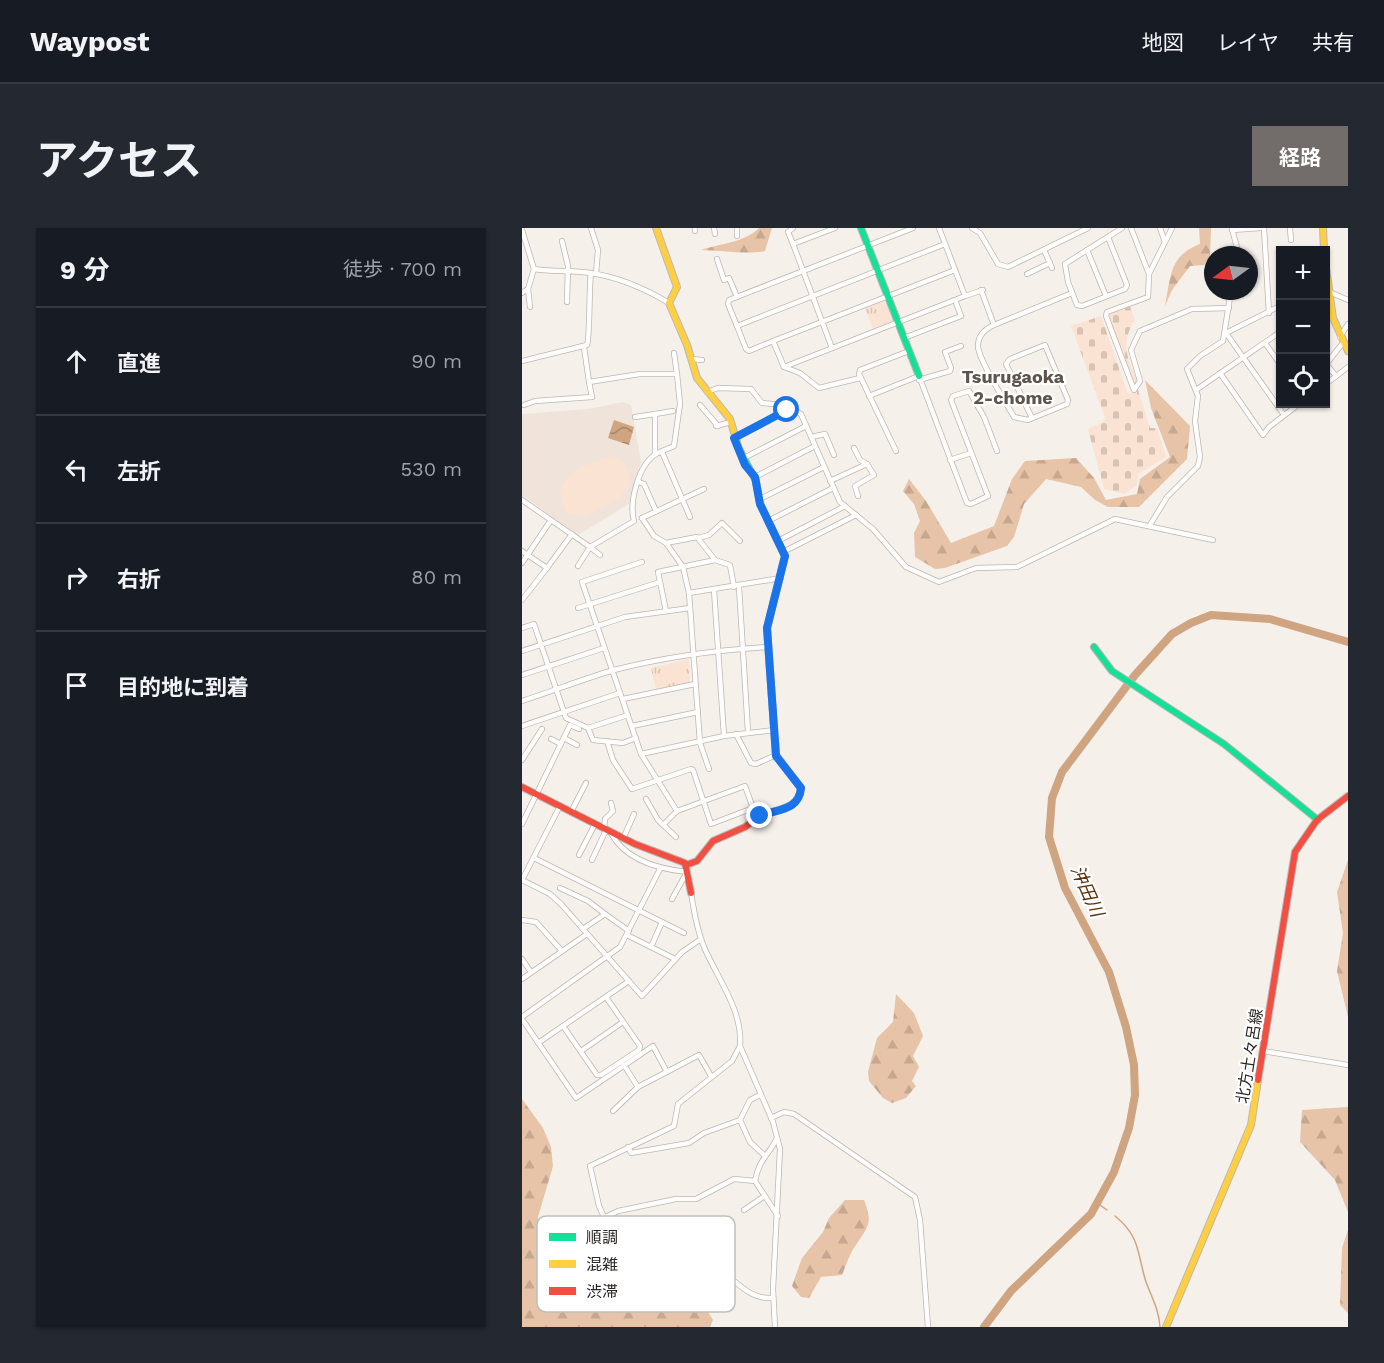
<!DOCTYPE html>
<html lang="ja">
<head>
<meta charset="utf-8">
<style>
  body { margin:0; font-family:"Work Sans","Noto Sans JP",sans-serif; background:#242831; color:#f1f3f6 }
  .controls { position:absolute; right:18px; top:18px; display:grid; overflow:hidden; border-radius:0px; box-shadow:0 2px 4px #0004 }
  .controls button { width:54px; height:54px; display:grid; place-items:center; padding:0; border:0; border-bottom:2px solid #363941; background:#171b24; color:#f1f3f6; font:30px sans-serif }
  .compass { position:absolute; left:682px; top:18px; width:54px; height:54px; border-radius:50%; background:#171b24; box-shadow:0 2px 4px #0004; rotate:255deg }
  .stop { position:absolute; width:18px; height:18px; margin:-14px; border:4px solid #1a73e8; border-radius:50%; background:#fff }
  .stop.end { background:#1a73e8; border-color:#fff; box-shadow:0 2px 6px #0008 }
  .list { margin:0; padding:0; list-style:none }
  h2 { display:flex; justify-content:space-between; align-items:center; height:78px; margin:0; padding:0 24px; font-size:26px }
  h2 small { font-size:20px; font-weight:400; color:#9ea1a6 }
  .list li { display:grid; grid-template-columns:39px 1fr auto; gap:18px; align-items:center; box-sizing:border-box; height:108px; padding:0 24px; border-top:2px solid #363941 }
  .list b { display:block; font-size:22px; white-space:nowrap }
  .list em { font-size:20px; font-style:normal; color:#9ea1a6 }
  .icon { flex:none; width:33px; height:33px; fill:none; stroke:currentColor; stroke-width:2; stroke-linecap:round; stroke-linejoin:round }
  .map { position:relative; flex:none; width:826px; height:1099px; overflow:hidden; border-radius:0px }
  header { display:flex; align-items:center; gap:36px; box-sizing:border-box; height:84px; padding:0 30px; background:#171b24; border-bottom:2px solid #363941 }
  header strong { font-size:28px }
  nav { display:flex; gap:33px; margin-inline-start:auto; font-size:21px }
  .intro { display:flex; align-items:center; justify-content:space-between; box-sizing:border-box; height:144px; padding:0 36px }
  h1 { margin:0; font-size:42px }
  .button { padding:15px 27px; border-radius:0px; background:#726d6a; color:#fff; font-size:21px; font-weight:700 }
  main { display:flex; gap:36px; padding:0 36px }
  aside { flex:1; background:#171b24; border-radius:0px; box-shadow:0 2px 4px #0004 }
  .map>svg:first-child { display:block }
</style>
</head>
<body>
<header>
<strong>Waypost</strong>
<nav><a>地図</a><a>レイヤ</a><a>共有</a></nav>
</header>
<div class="intro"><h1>アクセス</h1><a class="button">経路</a></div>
<main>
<aside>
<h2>9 分<small>徒歩 · 700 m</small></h2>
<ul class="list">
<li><svg class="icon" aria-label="ahead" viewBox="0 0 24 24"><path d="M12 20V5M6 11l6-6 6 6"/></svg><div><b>直進</b></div><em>90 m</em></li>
<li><svg class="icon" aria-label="left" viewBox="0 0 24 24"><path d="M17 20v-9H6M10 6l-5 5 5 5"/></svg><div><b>左折</b></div><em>530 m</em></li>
<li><svg class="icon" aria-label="right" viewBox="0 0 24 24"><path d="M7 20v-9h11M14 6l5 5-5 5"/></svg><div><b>右折</b></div><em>80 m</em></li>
<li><svg class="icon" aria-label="arrive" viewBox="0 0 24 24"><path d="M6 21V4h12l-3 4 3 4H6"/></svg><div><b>目的地に到着</b></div></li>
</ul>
</aside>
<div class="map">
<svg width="826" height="1099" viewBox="0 0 826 1099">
  <defs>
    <pattern id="forest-firs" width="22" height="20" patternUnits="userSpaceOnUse" patternTransform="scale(1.5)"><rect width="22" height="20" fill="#e7c3a7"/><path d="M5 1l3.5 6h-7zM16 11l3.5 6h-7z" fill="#c6a890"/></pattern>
    <pattern id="cemetery-stones" width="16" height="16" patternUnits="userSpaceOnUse" patternTransform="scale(1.5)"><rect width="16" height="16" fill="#fae3d2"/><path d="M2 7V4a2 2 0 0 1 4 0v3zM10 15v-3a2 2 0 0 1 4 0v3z" fill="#d6c3b4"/></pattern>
    <pattern id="park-tufts" width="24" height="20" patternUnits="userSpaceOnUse" patternTransform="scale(1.5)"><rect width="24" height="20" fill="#fae3d2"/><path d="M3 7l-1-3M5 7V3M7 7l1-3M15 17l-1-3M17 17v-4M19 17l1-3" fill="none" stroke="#d6c3b4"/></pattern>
    <pattern id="water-waves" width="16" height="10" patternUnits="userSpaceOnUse" patternTransform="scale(1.5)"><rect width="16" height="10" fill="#cfa481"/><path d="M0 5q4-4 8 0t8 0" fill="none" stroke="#a88669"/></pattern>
  </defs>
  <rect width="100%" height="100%" fill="#f6f0eb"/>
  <path fill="#f0e4da" d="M 101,174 L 109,177 L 119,234 L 107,276 L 56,307 L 0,267 L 0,186 L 66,181 Z"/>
  <g fill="url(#forest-firs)">
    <path d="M 237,0 L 250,0 L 243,23 C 223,27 200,22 179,22 C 199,15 222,15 237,0 Z"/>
    <path d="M 677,0 L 689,0 L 688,29 L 682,37 L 668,38 L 650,62 L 643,78 C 649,48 647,28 678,16 Z"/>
    <path d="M 623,152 L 668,198 L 665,231 L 617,279 L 586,279 L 573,272 L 559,259 L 524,251 L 502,276 L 492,309 L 485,318 L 423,340 L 413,341 L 393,329 L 392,305 L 398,293 L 392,276 L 381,263 L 387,251 L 404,273 L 429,315 L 472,298 L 490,251 L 503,233 L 554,230 L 572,250 L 584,272 L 615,266 L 618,251 L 648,229 L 629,180 Z"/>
    <path d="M 826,632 L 826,789 L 815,743 L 821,705 L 815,664 Z"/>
    <path d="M 374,766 L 392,785 L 401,808 L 391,828 L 397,839 L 390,853 L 394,858 L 384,870 L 370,875 L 361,870 L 347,853 L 346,844 L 355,810 L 371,794 Z"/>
    <path d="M 0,871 L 21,900 L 29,919 L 31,938 L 16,989 L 24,1051 L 58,1077 L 92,1078 L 148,1067 L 177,1069 L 191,1092 L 188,1099 L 0,1099 Z"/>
    <path d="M 826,879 L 826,984 L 813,952 L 778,914 L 780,882 Z"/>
    <path d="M 323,972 L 342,972 C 352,997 345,999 332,1020 C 327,1027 324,1038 320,1047 L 299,1049 L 287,1070 L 279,1069 L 270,1058 L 280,1030 L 301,1004 L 307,990 Z"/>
    <path d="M 826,1002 L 826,1085 L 818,1077 L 820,1020 Z"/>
  </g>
  <g fill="url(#cemetery-stones)">
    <path d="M 608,78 L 613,92 C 598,114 605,131 616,153 L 613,159 L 586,89 L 587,86 Z"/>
    <path d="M 579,88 L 606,166 L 616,162 L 628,200 L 635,200 L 644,229 L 616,246 L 615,257 L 603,266 L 582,261 L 566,201 L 584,192 L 549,98 Z"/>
  </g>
  <g fill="url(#park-tufts)">
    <path d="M 363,73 L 371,93 L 351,101 L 343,80 Z"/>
    <path d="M 167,431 L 168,455 L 134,462 L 129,440 Z"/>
  </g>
  <path fill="#fae3d2" d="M 89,228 C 99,232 107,237 107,248 C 108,271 80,279 63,288 L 45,284 C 26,248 60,239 89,228 Z"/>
  <path fill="url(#water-waves)" d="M 92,192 L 112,199 L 107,217 L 86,210 Z"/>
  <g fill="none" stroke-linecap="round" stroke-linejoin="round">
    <g stroke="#cfa481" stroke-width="1.5">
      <path d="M 575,975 L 585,982"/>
      <path d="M 593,988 C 619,1009 615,1026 624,1054 C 630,1070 637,1082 638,1099"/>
    </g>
    <path stroke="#cfa481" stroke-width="8" d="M 462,1099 L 489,1063 L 569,986 L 592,944 L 607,900 L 613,867 L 612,837 L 604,799 L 587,744 L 543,660 L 527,609 L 530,570 L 540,544 L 613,447 L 650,406 L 669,395 L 689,387 L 748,391 L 826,414"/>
    <defs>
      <g id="street">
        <path d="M 69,0 L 76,22 L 74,46"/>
        <path d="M 173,0 L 173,3"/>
        <path d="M 192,0 L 193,6"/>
        <path d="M 215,0 L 215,8"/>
        <path d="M 271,0 L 266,4 L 271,16"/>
        <path d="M 417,0 L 443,68 L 262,139 L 251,113 L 227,123 L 224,121 L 215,98 L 423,16"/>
        <path d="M 450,0 L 458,5 L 476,36 L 486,39 L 566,0"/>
        <path d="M 609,0 L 627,46"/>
        <path d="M 638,0 L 643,14 L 627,46 L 626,69 L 585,84 L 584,88 L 612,162 L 618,153 L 609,122 L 618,103 L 670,81 L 707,80"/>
        <path d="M 742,0 L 747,85"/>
        <path d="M 768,0 L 769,12"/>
        <path d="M 710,1 L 717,27"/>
        <path d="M 0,2 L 12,41 C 30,44 50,42 68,45 C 97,49 122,60 147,75"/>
        <path d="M 710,2 L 739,0"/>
        <path d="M 586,9 L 605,57 L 603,61 L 560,78 L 555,77 L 546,54 L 543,36 L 600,0"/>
        <path d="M 40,13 L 46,38 L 45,74"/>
        <path d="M 643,14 L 650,0"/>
        <path d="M 522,22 L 530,40"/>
        <path d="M 565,22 L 584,68"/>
        <path d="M 195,31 L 202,52 L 207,50 L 215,69"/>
        <path d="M 505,46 L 528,35"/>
        <path d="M 6,61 L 8,79"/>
        <path d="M 459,62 L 472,97 L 550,65"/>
        <path d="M 805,63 L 826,72"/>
        <path d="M 0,65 L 6,61 L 12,41"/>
        <path d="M 443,68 L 461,62"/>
        <path d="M 758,78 L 704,105 L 762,187"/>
        <path d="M 472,97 C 463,101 456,107 456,118 C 456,131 484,175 492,189 L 506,192 L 545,176 L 546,172 L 523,117 L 488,131 L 484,136 L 510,190"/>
        <path d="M 215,98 L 206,76 L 207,72 L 391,0"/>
        <path d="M 818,109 L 826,96"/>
        <path d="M 382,110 L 439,88 L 433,72"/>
        <path d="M 251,113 L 433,42"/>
        <path d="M 743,115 L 758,136"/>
        <path d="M 310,120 L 271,16 L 313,0"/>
        <path d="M 152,125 L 155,146"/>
        <path d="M 169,131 L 180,132"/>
        <path d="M 0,133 L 65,117 C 68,111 67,57 69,45"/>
        <path d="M 262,139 L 278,145 L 297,160 L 338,150"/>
        <path d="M 698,145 L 741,207 L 747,199 L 777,176"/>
        <path d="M 814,148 L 804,136 L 821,115"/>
        <path d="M 397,152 L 428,143 L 429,140 L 423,124 L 439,118"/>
        <path d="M 494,156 L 516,147"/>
        <path d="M 804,156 L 826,139"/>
        <path d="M 674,162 L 758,104"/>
        <path d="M 185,164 L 196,160 L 229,161 L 240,175 L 262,177 L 279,186 L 318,274 L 351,301 L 384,339 L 417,354 L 454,340 L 495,339 L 593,291 L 691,312"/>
        <path d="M 347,168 L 397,148 L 445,275 L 449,276 L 466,268 L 429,172 L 431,168 L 447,163 L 462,189 L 475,223"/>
        <path d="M 2,177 L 13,173 L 70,169 L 67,154"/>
        <path d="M 178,177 L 196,198"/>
        <path d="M 113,189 L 133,186"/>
        <path d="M 194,198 L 209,194"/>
        <path d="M 289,209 L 303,206 L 312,227"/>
        <path d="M 212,210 L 267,180"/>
        <path d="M 332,220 L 338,232 L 345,236"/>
        <path d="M 374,223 L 337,146 L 338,142 L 387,123"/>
        <path d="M 140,224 L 168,289"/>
        <path d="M 133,226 L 133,186 L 151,183"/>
        <path d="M 220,231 L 284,198"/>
        <path d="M 428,232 L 449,225"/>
        <path d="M 233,249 L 293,218"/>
        <path d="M 308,253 L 345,236 L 352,247 L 333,258 L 336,268"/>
        <path d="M 117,254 L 122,256 L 134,283"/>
        <path d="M 0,272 L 68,319 L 112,293 C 107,275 116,237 134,226 C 139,223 146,221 152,218 L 158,176 L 155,146 L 118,146 L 67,154 L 62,119"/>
        <path d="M 236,272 L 302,239"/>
        <path d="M 120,290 L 132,308 L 144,315 L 161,339 L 167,365 L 178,515 L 187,541"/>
        <path d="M 120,290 L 182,261"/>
        <path d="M 246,293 L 311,260"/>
        <path d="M 628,297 L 645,269 L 676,238 L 678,229 L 673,193 L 676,168 L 665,141 L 678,128 L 701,113 L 709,63"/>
        <path d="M 177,310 L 187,307 L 200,295 L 218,313"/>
        <path d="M 256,313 L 323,278"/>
        <path d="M 144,315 L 175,309 L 193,332 L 208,337 L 212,359"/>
        <path d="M 0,323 L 25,340 L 0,372"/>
        <path d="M 261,324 L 334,287"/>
        <path d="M 0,335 L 29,292"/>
        <path d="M 56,338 L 68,319 L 78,327"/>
        <path d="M 25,340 L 50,306"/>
        <path d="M 217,359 L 226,504"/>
        <path d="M 192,362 L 202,508"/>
        <path d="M 167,365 L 259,350"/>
        <path d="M 56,380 L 138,354"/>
        <path d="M 144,383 L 136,344 L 193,332"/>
        <path d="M 0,400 L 12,396 L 44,490 L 66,500 L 71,512 L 101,515 L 114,510"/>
        <path d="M 0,423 L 103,389 L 168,380"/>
        <path d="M 0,447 L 82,420"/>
        <path d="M 101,471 L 173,456"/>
        <path d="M 0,473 C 31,463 61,451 92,442 C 143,429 194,422 246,419"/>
        <path d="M 0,498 L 98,465"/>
        <path d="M 110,498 L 176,484"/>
        <path d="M 66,500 L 106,487"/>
        <path d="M 214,506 L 229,535 L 234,536 L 254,527"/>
        <path d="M 42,510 L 55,517"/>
        <path d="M 29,511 L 39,516"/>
        <path d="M 85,513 L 91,532 L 110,561 L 169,541 L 171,542 L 189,596 L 231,580 L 223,558 L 155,583 L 119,526 L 60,354 L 120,334"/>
        <path d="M 119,526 L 202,508 L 253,502"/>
        <path d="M 0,532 L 20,501"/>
        <path d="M 124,571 L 136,592 L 154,609"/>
        <path d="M 49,584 L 64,555"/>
        <path d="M 0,596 L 48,497 L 57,501"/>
        <path d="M 141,597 L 155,583"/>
        <path d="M 82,601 L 83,591 L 91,583 L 89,575"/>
        <path d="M 89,605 C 103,632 137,641 165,644 L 150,671"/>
        <path d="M 101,611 L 112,586"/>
        <path d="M 57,627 L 73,596"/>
        <path d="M 12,630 L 162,705"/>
        <path d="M 70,632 L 84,602"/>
        <path d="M 0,652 L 28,666 L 39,676 L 120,768 L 160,724 L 179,711"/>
        <path d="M 0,652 L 38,578"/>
        <path d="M 38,660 L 66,673 L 83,686"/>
        <path d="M 169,665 C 172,684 175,702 182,719 C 195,750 221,782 218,818 L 251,894 L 258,921 L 251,1061 L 253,1099"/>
        <path d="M 0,692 L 14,694 L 40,723"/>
        <path d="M 61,701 L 83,686 L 107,703"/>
        <path d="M 105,707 L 153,731"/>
        <path d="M 129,719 L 140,694"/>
        <path d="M 0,731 L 9,744"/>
        <path d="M 0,751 L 65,706"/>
        <path d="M 0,789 L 98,719 L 138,641"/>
        <path d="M 0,791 L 54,870 L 131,818 L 145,844"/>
        <path d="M 41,798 L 75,847 L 79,847 L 117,822 L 118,818 L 84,769"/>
        <path d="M 16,815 L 107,753"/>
        <path d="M 218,818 L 210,833 L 156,876 L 152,898 L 68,938 L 77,978 L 95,1018 L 122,1031 L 137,1043 C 153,1044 167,1033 184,1037 C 211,1043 221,1072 250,1070"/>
        <path d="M 59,823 L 101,794"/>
        <path d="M 741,823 L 826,837"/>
        <path d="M 116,859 L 177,827 L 189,848"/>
        <path d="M 91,883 L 116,859 L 102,837"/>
        <path d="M 249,890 L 262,884 L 272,886 L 393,969 L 398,992 L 406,1099"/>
        <path d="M 218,892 L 228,914 L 242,927"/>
        <path d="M 106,919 L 109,925 L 167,915 L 182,905 L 218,892 L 228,872 L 238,867"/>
        <path d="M 233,953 L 256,988"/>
        <path d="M 222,982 L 241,969"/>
        <path d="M 67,997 L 96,983 L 154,971 L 174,971 L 212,951 L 233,953 C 237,931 247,927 255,910"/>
        <path d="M 50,1047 L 63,1048 L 71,1055 L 76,1054 L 87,1042 L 81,1022 L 93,1015"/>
        <path d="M 71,1055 L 80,1060 L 122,1031"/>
      </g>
      <g id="fast">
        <path d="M 339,0 L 397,148"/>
        <path d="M 217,221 L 234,253 L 238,276 L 263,328 L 245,400 L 254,527 L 279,560 C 277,576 267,579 253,583"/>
        <path d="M 572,419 L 590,443 L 702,516 L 796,592"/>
      </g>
      <g id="slow">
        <path d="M 134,0 L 155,59 L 147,75 L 165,117 L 175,150 L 208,191 L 217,221"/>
        <path d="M 801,0 L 802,22"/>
        <path d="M 804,40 L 811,90 L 826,123"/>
        <path d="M 644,1099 L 729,897 L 736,852"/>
      </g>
      <g id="jam">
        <path d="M 0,559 L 113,616 L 163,635 L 169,665"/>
        <path d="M 164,637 L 175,633 L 191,613 L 223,599 L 238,588 L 253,583"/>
        <path d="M 736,852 L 773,624 L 795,592 L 826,568"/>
      </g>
    </defs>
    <use href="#street" stroke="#bbb7b3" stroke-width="6"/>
    <use href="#fast" stroke="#bbb7b3" stroke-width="8"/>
    <use href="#slow" stroke="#bbb7b3" stroke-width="8"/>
    <use href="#jam" stroke="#bbb7b3" stroke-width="8"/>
    <use href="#street" stroke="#fefdfc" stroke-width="4.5"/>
    <use href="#fast" stroke="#16e098" stroke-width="6"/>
    <use href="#slow" stroke="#ffcf43" stroke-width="6"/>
    <use href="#jam" stroke="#f24e42" stroke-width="6"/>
  </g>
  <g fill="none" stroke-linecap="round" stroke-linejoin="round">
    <path stroke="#1a73e8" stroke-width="8" d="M 238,588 C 255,581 277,583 279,560 L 254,528 L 245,400 L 263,328 L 238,276 L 233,249 L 223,237 L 212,210 L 265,182"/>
  </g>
  <g text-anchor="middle" stroke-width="4.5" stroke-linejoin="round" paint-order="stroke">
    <g font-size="16" fill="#2b2724" stroke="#fff">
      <text transform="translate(727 828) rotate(-81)" y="6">北方土々呂線</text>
    </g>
    <g font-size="18" font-weight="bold" fill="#5d544d" stroke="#fff">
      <text x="491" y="155">Tsurugaoka<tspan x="491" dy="21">2-chome</tspan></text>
    </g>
    <g font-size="18" font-style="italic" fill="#5d3611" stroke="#fff">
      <text transform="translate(565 663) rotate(66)" y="6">沖田川</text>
    </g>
  </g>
  <rect x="15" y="988" width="198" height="96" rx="9" fill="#fff" stroke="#bfbebd" stroke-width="1.5"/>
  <rect x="27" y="1005" width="27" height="8" fill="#16e098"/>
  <rect x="27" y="1032" width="27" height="8" fill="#ffcf43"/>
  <rect x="27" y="1059" width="27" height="8" fill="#f24e42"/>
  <g font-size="16" fill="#2b2724">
    <text x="64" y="1015">順調</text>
    <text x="64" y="1042">混雑</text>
    <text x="64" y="1069">渋滞</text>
  </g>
</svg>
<div class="controls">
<button>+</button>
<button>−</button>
<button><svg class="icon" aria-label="locate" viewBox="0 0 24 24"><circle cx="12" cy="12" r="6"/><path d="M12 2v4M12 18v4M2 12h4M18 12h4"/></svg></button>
</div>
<svg class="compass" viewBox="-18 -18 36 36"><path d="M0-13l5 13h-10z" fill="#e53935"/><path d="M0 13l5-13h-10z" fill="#9ea1a6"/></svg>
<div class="stop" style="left:265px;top:182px"></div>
<div class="stop end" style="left:238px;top:588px"></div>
</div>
</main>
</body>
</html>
